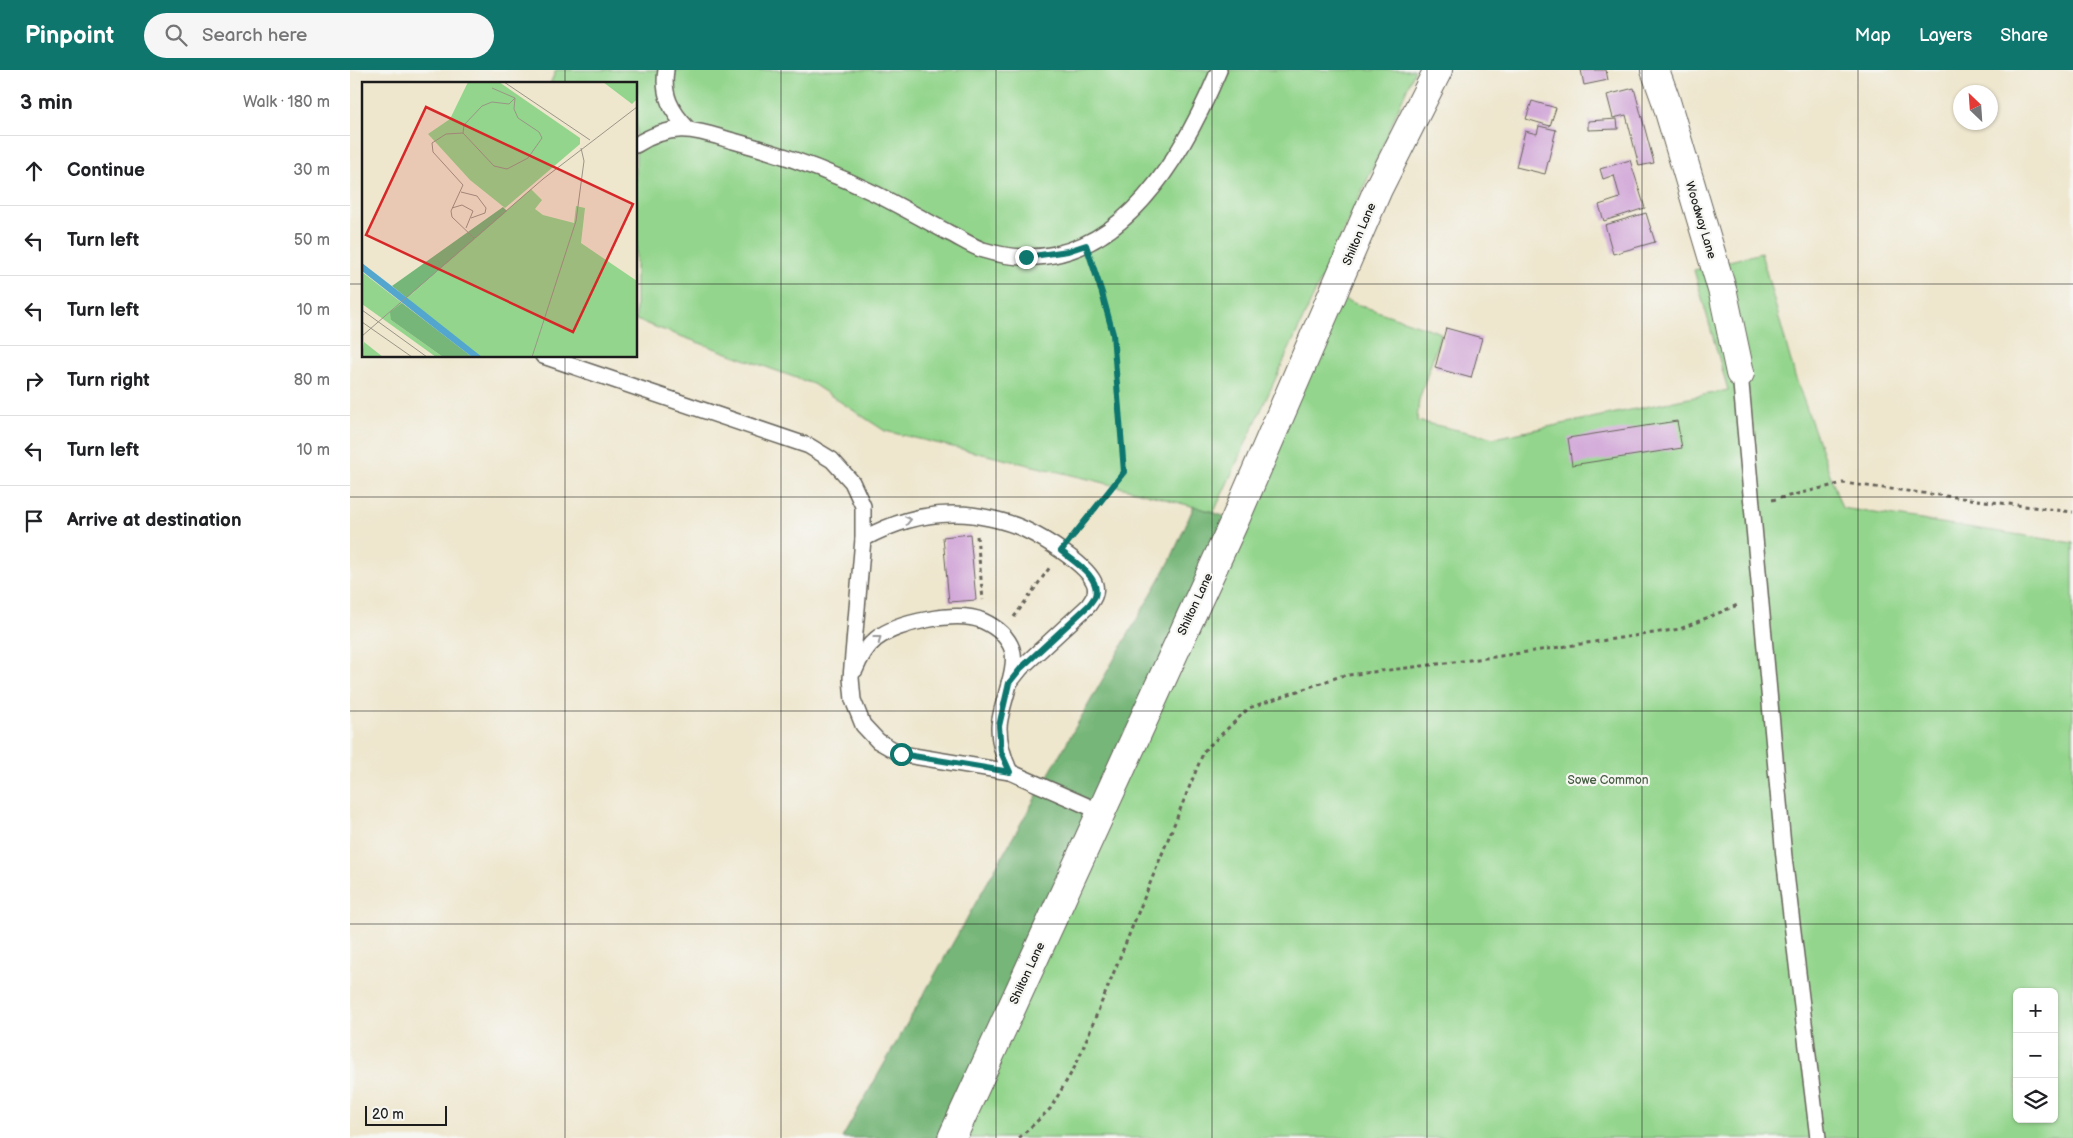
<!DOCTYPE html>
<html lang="en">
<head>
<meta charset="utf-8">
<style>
  body { margin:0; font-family:"Balsamiq Sans",sans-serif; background:#f6f6f6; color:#202124 }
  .controls { position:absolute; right:15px; bottom:15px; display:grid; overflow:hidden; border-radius:8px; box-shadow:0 1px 4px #0004 }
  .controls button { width:45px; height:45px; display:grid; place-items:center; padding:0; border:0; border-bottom:1px solid #e0e0e0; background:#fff; color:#202124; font:25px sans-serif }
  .compass { position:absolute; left:1603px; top:15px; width:45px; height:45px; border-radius:50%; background:#fff; box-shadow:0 1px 4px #0004; rotate:335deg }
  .scale { position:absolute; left:15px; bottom:12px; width:82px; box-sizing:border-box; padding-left:5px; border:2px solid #1c1c1c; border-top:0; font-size:14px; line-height:18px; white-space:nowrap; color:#1c1c1c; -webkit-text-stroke:4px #f6f6f2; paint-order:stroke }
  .stop { position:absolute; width:15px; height:15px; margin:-11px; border:4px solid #0f766e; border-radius:50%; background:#fff }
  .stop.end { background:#0f766e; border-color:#fff; box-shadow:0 1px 5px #0008 }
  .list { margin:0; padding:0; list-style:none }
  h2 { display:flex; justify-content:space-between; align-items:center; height:65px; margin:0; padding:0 20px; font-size:21px }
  h2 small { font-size:16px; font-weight:400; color:#757577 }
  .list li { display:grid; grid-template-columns:32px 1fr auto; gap:15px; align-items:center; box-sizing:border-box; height:70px; padding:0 20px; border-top:1px solid #e0e0e0 }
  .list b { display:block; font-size:19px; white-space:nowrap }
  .list em { font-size:16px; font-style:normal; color:#757577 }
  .icon { flex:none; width:28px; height:28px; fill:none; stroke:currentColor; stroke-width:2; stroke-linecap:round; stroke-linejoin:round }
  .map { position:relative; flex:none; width:1723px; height:1068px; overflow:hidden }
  header { display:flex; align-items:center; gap:30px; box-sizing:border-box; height:70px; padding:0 25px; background:#0f766e; color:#fff }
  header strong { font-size:24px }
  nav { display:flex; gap:28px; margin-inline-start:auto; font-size:18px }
  .search { width:350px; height:45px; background:#f6f6f6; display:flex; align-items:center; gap:12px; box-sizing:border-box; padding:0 18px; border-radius:28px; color:#757577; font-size:19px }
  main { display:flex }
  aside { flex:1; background:#fff }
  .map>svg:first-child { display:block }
</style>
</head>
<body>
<header>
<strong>Pinpoint</strong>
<div class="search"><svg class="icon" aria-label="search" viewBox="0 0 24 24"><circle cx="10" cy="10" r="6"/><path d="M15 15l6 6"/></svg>Search here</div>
<nav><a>Map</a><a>Layers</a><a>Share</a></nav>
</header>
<main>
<aside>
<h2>3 min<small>Walk · 180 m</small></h2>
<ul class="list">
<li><svg class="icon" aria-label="ahead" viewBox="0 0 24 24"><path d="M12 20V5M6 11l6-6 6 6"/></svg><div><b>Continue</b></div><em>30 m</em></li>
<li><svg class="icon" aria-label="left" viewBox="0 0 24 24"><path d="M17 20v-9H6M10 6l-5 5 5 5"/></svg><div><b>Turn left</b></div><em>50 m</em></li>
<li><svg class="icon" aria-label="left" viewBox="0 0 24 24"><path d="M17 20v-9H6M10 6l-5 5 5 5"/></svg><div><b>Turn left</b></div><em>10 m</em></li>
<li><svg class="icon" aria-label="right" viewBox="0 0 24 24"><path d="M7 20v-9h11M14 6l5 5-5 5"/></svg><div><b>Turn right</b></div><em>80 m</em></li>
<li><svg class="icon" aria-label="left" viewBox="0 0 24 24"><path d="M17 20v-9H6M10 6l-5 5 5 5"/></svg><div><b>Turn left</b></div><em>10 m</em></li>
<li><svg class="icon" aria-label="arrive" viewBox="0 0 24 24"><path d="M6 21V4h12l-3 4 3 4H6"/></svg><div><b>Arrive at destination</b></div></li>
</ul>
</aside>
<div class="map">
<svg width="1723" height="1068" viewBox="0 0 1723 1068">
  <rect width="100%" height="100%" fill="#f6f6f2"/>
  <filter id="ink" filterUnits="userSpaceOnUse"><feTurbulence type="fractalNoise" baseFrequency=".02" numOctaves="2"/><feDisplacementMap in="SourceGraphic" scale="10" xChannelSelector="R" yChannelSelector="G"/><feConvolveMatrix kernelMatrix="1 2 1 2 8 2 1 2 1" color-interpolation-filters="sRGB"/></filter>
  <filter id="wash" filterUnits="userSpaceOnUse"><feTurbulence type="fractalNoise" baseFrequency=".0096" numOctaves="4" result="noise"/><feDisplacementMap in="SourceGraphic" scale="20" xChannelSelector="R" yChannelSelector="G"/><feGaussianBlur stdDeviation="1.12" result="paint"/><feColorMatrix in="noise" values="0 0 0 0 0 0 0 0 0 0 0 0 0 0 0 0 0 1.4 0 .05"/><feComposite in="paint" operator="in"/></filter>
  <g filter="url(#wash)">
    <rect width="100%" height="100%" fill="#eee6cd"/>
    <g fill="#93d58c" stroke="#587854" fill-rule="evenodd">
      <path d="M 206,0 L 1065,0 L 1024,95 L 864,442 L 751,412 L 535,361 L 463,314 L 286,250 L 286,14 L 200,14 Z"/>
      <path d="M 1411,183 L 1445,306 L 1492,438 L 1723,473 L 1723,1068 L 602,1068 L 983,226 L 1091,263 L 1069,330 L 1067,351 L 1144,368 L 1378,320 L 1344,200 ZM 1667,922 L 1704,922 L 1704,1049 L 1667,1049 Z"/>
    </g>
    <path fill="#76b678" stroke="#49694a" d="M 844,436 L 885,450 L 602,1068 L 492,1068 L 820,491 Z"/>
    <g id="blocks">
      <g fill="#d2a7d8">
        <path d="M 1231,0 L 1256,0 L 1258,10 L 1234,15 Z"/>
        <path d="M 1284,18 L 1304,93 L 1289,96 L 1276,45 L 1263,48 L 1257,25 Z"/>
        <path d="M 1182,31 L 1206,38 L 1200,56 L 1176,49 Z"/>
        <path d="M 1267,49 L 1268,59 L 1238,60 L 1238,51 Z"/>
        <path d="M 1189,56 L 1206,60 L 1195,104 L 1166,97 L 1175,61 L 1187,64 Z"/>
        <path d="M 1280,90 L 1295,138 L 1254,151 L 1249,135 L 1270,128 L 1264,105 L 1253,109 L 1250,99 Z"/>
        <path d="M 1296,143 L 1305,172 L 1263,184 L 1255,155 Z"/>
        <path d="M 1096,258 L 1132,268 L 1121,308 L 1085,298 Z"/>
        <path d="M 1327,351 L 1332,378 L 1222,395 L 1218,368 Z"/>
        <path d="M 620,464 L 626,530 L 599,532 L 593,467 Z"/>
      </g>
    </g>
  </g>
  <g filter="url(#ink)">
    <use href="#blocks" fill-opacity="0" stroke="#66635a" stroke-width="1"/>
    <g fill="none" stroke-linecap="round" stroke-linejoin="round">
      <defs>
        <g id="service">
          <path d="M 316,0 C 312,25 321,41 338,59"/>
          <path d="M 286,75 C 326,50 347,61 387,72 C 435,85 481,102 526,124 C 550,136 575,150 599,163 C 610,168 621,176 633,180 C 757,218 829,96 869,0"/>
          <path d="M 193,286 L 459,376 L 482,390 L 502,412 L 513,436 L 513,469 L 501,608 L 503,630 L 513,655 L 528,671 L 551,684 L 660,702 L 751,742"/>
          <path d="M 1390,303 L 1434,787 L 1468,1068"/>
          <path d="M 513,469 C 542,453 574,443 607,444 C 627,444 657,451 674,459 C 693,468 739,495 745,515 C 747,524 743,529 738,536 L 671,598 L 659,613"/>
          <path d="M 505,600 C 510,588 516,577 526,569 C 547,552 608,540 633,551 C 646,557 657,565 662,579 C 669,598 649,637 649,658 C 649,674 653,687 660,702"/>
        </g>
        <path id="minor" d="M 1305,0 L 1315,28 L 1373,223 L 1390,303"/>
        <path id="tertiary" d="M 602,1068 L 885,450 L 1028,119 L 1088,0"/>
      </defs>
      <use href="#service" stroke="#66635a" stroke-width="18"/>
      <use href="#minor" stroke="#66635a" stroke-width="30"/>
      <use href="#tertiary" stroke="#66635a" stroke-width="30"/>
      <g stroke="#66635a" stroke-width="3" stroke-dasharray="4 4" stroke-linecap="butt">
        <path d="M 1422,430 L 1493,413 L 1723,442"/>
        <path d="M 725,465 L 774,402 L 763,264 L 742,192"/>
        <path d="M 627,466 L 633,530"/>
        <path d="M 664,547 L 700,497"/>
        <path d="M 669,1068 L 700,1039 L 726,995 L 854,681 L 899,638 L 991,606 L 1144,587 L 1330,559 L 1390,534"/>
      </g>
      <use href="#service" stroke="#fff" stroke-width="15"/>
      <use href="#minor" stroke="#fff" stroke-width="28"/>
      <use href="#tertiary" stroke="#fff" stroke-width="28"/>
    </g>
    <defs><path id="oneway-chevron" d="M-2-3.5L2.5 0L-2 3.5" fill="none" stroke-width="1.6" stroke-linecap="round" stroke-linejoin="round" transform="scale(1.25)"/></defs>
    <g stroke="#999">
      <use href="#oneway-chevron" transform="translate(558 450) rotate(-13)"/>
      <use href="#oneway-chevron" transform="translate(528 569) rotate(-38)"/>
    </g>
  </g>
  <g fill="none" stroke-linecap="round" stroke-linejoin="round" filter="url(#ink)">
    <path stroke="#0f766e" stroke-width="6" d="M 551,684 L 660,702 L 651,682 L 649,656 L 659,613 L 671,598 L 738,536 C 740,533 744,529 745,526 C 751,507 723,491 711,481 L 774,402 L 763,264 L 752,223 L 736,175 L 718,181 L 676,187"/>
  </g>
  <path fill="none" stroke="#1c1c1c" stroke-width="1" stroke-opacity="0.55" d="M 215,0 L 215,14M 431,0 L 431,1068M 646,0 L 646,1068M 862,0 L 862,1068M 1077,0 L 1077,1068M 1292,0 L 1292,1068M 1508,0 L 1508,1068M 0,214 L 14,214M 286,214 L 1723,214M 215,286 L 215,1068M 0,427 L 1723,427M 0,641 L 1723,641M 0,854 L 1723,854"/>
  <g text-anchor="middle" stroke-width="4.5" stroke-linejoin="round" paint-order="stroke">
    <g font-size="12" fill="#1c1c1c" stroke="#f6f6f2">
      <text transform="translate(1351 150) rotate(73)" y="4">Woodway Lane</text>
      <text transform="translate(1009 164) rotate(-67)" y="4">Shilton Lane</text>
      <text transform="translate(845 534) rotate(-65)" y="4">Shilton Lane</text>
      <text transform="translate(677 903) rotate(-65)" y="4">Shilton Lane</text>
    </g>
    <g font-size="12" fill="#465d43" stroke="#f6f6f2">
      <text x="1258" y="714">Sowe Common</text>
    </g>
  </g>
  <g transform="translate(12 12)">
    <rect width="275" height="275" fill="#eee6cd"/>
    <path d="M 106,0 L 137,0 L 218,56 L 218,62 L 143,126 L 108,98 L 66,52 L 88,37 ZM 241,0 L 275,0 L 275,17 L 270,22 ZM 169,107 L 180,118 L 173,127 L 181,133 L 212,141 L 214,124 L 223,126 L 219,161 L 275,199 L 275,275 L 115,275 L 43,218 ZM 0,190 L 40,221 L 29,238 L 81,275 L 74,275 L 0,222 ZM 2,260 L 21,275 L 0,275 Z" fill="#93d58c"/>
    <path d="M 141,125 L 145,129 L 45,216 L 30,204 ZM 40,221 L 110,275 L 81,275 L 29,238 L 28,230 Z" fill="#76b678"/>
    <path d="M 0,181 L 53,222 L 120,275 L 110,275 L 75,248 L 0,189 Z" fill="#53a7cf"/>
    <path fill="none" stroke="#9a9586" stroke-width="1" d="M 142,0 L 228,58M 101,51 L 102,43 L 120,24 L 130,20 L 147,22 L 153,16M 99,110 L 115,114 L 124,126 L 123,131 L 109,136M 90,126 L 100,123 L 111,129 L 104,146M 112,156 L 90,135 L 89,129 L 101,103 L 71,70 L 70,61 L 84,52 L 101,51 L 132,84 L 145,87 L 166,76 L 180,56 L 177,50 L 156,36 L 152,27 L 153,16 L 130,6M 0,228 L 65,275M 0,240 L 50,275M 0,254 L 181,97 L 275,25M 170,275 L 214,139 L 222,79 L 219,66"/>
    <path fill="#d62828" fill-opacity="0.15" stroke="#d62828" stroke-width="2.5" d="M 64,25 L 271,122 L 211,250 L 4,153 Z"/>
    <rect width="275" height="275" fill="none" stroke="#1c1c1c" stroke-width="2.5"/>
  </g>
</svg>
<div class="controls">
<button>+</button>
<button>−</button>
<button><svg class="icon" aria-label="layers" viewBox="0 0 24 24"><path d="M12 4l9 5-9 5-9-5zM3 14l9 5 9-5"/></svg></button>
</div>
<svg class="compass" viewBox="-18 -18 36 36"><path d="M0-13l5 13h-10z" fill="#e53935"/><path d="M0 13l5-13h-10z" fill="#757577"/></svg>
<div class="scale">20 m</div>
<div class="stop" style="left:551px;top:684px"></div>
<div class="stop end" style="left:676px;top:187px"></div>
</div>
</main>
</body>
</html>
